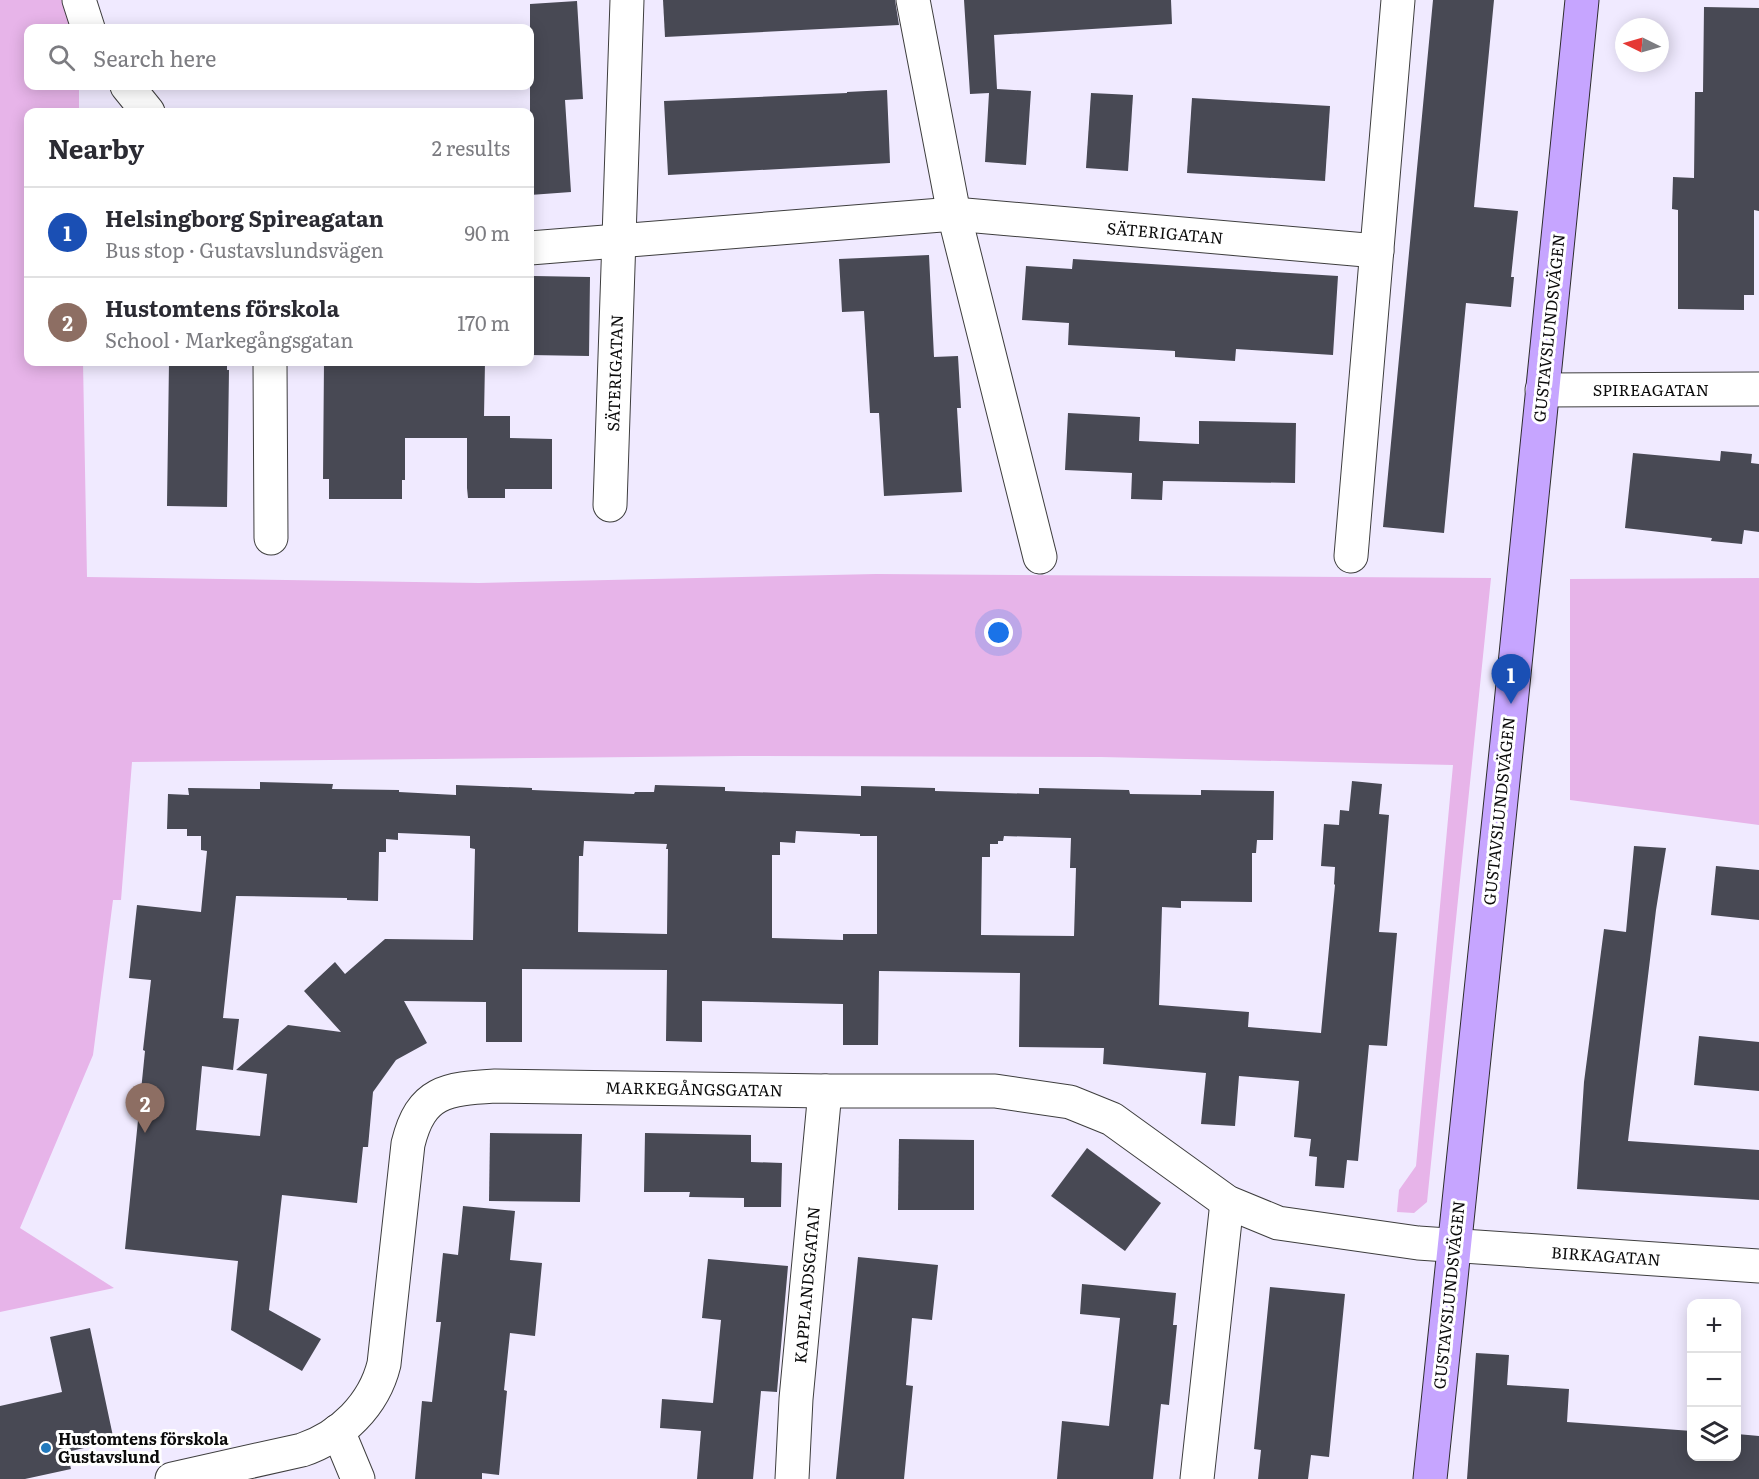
<!DOCTYPE html>
<html lang="en">
<head>
<meta charset="utf-8">
<style>
  body { margin:0; font-family:Literata,serif; background:#f2f2f3; color:#2b2b33 }
  .controls { position:absolute; right:18px; bottom:18px; display:grid; overflow:hidden; border-radius:12px; box-shadow:0 3px 15px #0003 }
  .controls button { width:54px; height:54px; display:grid; place-items:center; padding:0; border:0; border-bottom:2px solid #e1e1e2; background:#fff; color:#2b2b33; font:30px sans-serif }
  .compass { position:absolute; left:1615px; top:18px; width:54px; height:54px; border-radius:50%; background:#fff; box-shadow:0 3px 15px #0003; rotate:275deg }
  .you { position:absolute; left:999px; top:633px; width:21px; height:21px; margin:-15px; border:4px solid #fff; border-radius:50%; background:#1a73e8; box-shadow:0 0 0 9px #1a73e833 }
  .badge { display:grid; place-items:center; width:39px; height:39px; border-radius:50%; background:#b45309; color:#fff; font-size:20px; font-weight:700 }
  .pin { position:absolute; translate:-50% -50px; filter:drop-shadow(0 2px 3px #0008) }
  .pin::after { content:''; position:absolute; top:32px; width:21px; height:18px; background:inherit; clip-path:polygon(0 0,100% 0,50% 100%) }
  .list { margin:0; padding:0; list-style:none }
  h2 { display:flex; justify-content:space-between; align-items:center; height:78px; margin:0; padding:0 24px; font-size:26px }
  h2 small { font-size:20px; font-weight:400; color:#7c7c81 }
  .list li { display:grid; grid-template-columns:39px 1fr auto; gap:18px; align-items:center; box-sizing:border-box; height:90px; padding:0 24px; border-top:2px solid #e1e1e2 }
  .list b { display:block; font-size:22px; white-space:nowrap }
  .list p { margin:0; font-size:20px; white-space:nowrap; color:#7c7c81 }
  .list em { font-size:20px; font-style:normal; color:#7c7c81 }
  .icon { flex:none; width:33px; height:33px; fill:none; stroke:currentColor; stroke-width:2; stroke-linecap:round; stroke-linejoin:round }
  .map { position:relative; flex:none; width:1759px; height:1479px; overflow:hidden }
  .search { position:absolute; background:#fff; box-shadow:0 3px 15px #0003; left:24px; top:24px; width:510px; height:66px; display:flex; align-items:center; gap:15px; box-sizing:border-box; padding:0 21px; border-radius:12px; color:#7c7c81; font-size:22px }
  .panel { position:absolute; background:#fff; box-shadow:0 3px 15px #0003; left:24px; top:108px; width:510px; height:258px; border-radius:12px }
  .map>svg:first-child { display:block }
</style>
</head>
<body>
<div class="map">
<svg width="1759" height="1479" viewBox="0 0 1759 1479">
  <rect width="100%" height="100%" fill="#f0eaff"/>
  <g fill="#e7b4e9">
    <path d="M 0,0 L 77,0 L 78,28 L 28,28 L 28,86 L 79,86 L 79,112 L 28,112 L 28,362 L 83,362 L 87,577 L 479,583 L 876,574 L 1491,578 L 1427,1202 L 1414,1213 L 1397,1212 L 1399,1190 L 1416,1166 L 1453,765 L 1101,757 L 741,756 L 132,762 L 121,900 L 113,900 L 93,1055 L 20,1228 L 114,1288 L 0,1312 Z"/>
    <path d="M 1759,578 L 1759,825 L 1570,800 L 1570,579 Z"/>
  </g>
  <g fill="#484954" fill-rule="evenodd">
    <path d="M 663,0 L 895,0 L 899,25 L 665,37 Z"/>
    <path d="M 964,0 L 1171,0 L 1172,24 L 994,35 L 997,89 L 1031,91 L 1026,165 L 985,162 L 989,93 L 970,94 Z"/>
    <path d="M 1433,0 L 1494,0 L 1474,207 L 1518,211 L 1511,277 L 1514,277 L 1511,307 L 1466,303 L 1444,533 L 1383,527 Z"/>
    <path d="M 577,1 L 583,99 L 565,100 L 571,192 L 530,195 L 530,4 Z"/>
    <path d="M 1704,7 L 1759,8 L 1759,211 L 1754,210 L 1754,295 L 1744,295 L 1744,310 L 1678,309 L 1678,210 L 1672,209 L 1673,177 L 1694,178 L 1695,92 L 1703,92 Z"/>
    <path d="M 887,90 L 890,163 L 668,175 L 664,101 L 847,93 L 847,92 Z"/>
    <path d="M 1091,93 L 1133,95 L 1128,171 L 1086,168 Z"/>
    <path d="M 1192,98 L 1330,106 L 1325,181 L 1187,173 Z"/>
    <path d="M 929,255 L 934,357 L 958,356 L 961,408 L 957,408 L 962,492 L 884,496 L 879,413 L 870,413 L 864,311 L 842,312 L 839,259 Z"/>
    <path d="M 1073,259 L 1338,276 L 1333,355 L 1236,349 L 1235,361 L 1175,357 L 1175,351 L 1068,345 L 1069,323 L 1022,320 L 1026,266 L 1072,269 Z"/>
    <path d="M 534,276 L 590,277 L 589,356 L 530,355 L 530,287 L 534,287 Z"/>
    <path d="M 169,362 L 227,362 L 227,370 L 229,370 L 227,507 L 167,506 Z"/>
    <path d="M 324,362 L 485,362 L 484,416 L 510,416 L 510,438 L 552,439 L 552,489 L 505,489 L 505,498 L 468,498 L 467,488 L 467,438 L 405,438 L 405,480 L 402,480 L 402,499 L 329,499 L 329,479 L 323,479 Z"/>
    <path d="M 1068,413 L 1140,417 L 1139,441 L 1199,444 L 1199,421 L 1296,423 L 1295,483 L 1163,481 L 1162,500 L 1131,499 L 1132,473 L 1065,470 Z"/>
    <path d="M 1721,451 L 1752,454 L 1751,463 L 1759,464 L 1759,532 L 1744,530 L 1742,544 L 1711,541 L 1712,538 L 1625,528 L 1633,453 L 1720,461 Z"/>
    <path d="M 1352,781 L 1382,784 L 1379,814 L 1389,815 L 1379,932 L 1397,933 L 1387,1046 L 1369,1045 L 1358,1161 L 1347,1160 L 1344,1188 L 1315,1186 L 1317,1157 L 1309,1156 L 1311,1139 L 1294,1137 L 1299,1081 L 1239,1076 L 1235,1126 L 1201,1124 L 1206,1073 L 1103,1064 L 1104,1048 L 1019,1047 L 1020,973 L 879,971 L 878,1045 L 843,1045 L 843,1004 L 702,1001 L 702,1042 L 666,1041 L 667,970 L 522,969 L 522,1042 L 486,1042 L 486,1002 L 404,1001 L 427,1043 L 396,1060 L 373,1092 L 368,1147 L 363,1147 L 357,1203 L 282,1195 L 269,1310 L 321,1339 L 302,1371 L 231,1330 L 238,1261 L 125,1249 L 145,1051 L 143,1050 L 151,980 L 129,978 L 137,905 L 201,912 L 207,851 L 201,850 L 201,836 L 187,836 L 187,829 L 167,829 L 168,794 L 189,795 L 188,788 L 260,789 L 260,782 L 333,784 L 332,789 L 399,790 L 399,792 L 456,795 L 456,785 L 532,788 L 532,790 L 634,794 L 635,792 L 654,792 L 655,785 L 725,787 L 725,791 L 861,796 L 861,786 L 935,788 L 935,791 L 1039,794 L 1039,788 L 1129,790 L 1130,794 L 1201,795 L 1201,790 L 1274,791 L 1273,840 L 1257,840 L 1256,853 L 1252,853 L 1252,902 L 1181,901 L 1181,908 L 1162,907 L 1159,1005 L 1249,1012 L 1248,1027 L 1321,1033 L 1335,885 L 1334,884 L 1335,867 L 1321,866 L 1324,824 L 1339,825 L 1340,810 L 1349,811 ZM 796,831 L 860,834 L 860,836 L 877,836 L 877,934 L 843,934 L 843,940 L 772,938 L 772,855 L 780,855 L 780,842 L 795,843 ZM 398,833 L 470,836 L 470,848 L 475,849 L 473,940 L 385,939 L 345,974 L 335,962 L 304,991 L 341,1032 L 288,1025 L 236,1070 L 267,1074 L 260,1136 L 196,1130 L 202,1066 L 233,1070 L 239,1019 L 223,1018 L 236,896 L 347,898 L 347,900 L 378,901 L 379,852 L 386,852 L 386,839 L 398,840 ZM 1004,836 L 1071,838 L 1070,868 L 1076,868 L 1074,936 L 981,935 L 982,857 L 990,857 L 990,844 L 998,844 L 998,841 L 1003,841 ZM 584,841 L 667,844 L 666,849 L 668,849 L 667,934 L 578,932 L 579,856 L 583,856 Z"/>
    <path d="M 1634,846 L 1666,848 L 1656,910 L 1628,1141 L 1759,1150 L 1759,1200 L 1577,1189 L 1584,1082 L 1604,929 L 1626,932 Z"/>
    <path d="M 1716,866 L 1759,870 L 1759,920 L 1711,915 Z"/>
    <path d="M 1699,1036 L 1759,1042 L 1759,1091 L 1694,1085 Z"/>
    <path d="M 490,1133 L 582,1134 L 580,1202 L 489,1201 Z"/>
    <path d="M 645,1133 L 751,1135 L 751,1162 L 782,1163 L 781,1207 L 744,1207 L 744,1198 L 689,1197 L 690,1192 L 644,1192 Z"/>
    <path d="M 899,1139 L 974,1140 L 974,1210 L 898,1210 Z"/>
    <path d="M 1087,1148 L 1161,1203 L 1125,1251 L 1051,1196 Z"/>
    <path d="M 463,1206 L 515,1211 L 510,1260 L 542,1263 L 535,1336 L 510,1333 L 504,1390 L 507,1391 L 499,1475 L 482,1473 L 482,1479 L 415,1479 L 422,1401 L 432,1402 L 441,1322 L 436,1322 L 443,1253 L 458,1255 Z"/>
    <path d="M 858,1257 L 938,1265 L 932,1320 L 912,1318 L 906,1385 L 913,1386 L 904,1479 L 836,1479 Z"/>
    <path d="M 708,1259 L 788,1266 L 777,1392 L 761,1391 L 753,1479 L 697,1479 L 701,1431 L 660,1428 L 662,1399 L 713,1403 L 721,1320 L 702,1318 Z"/>
    <path d="M 1082,1284 L 1176,1293 L 1173,1325 L 1177,1325 L 1169,1405 L 1161,1404 L 1153,1479 L 1057,1479 L 1062,1421 L 1109,1426 L 1120,1318 L 1080,1314 Z"/>
    <path d="M 1270,1287 L 1345,1294 L 1329,1457 L 1311,1455 L 1308,1479 L 1258,1479 L 1261,1450 L 1254,1449 Z"/>
    <path d="M 90,1328 L 114,1441 L 67,1452 L 71,1469 L 25,1479 L 0,1479 L 0,1406 L 62,1392 L 50,1337 Z"/>
    <path d="M 1476,1353 L 1509,1355 L 1507,1385 L 1569,1389 L 1567,1422 L 1692,1431 L 1692,1456 L 1737,1456 L 1737,1434 L 1759,1436 L 1759,1479 L 1467,1479 Z"/>
  </g>
  <g fill="none" stroke-linecap="round" stroke-linejoin="round">
    <defs>
      <g id="street">
        <path d="M 79,0 L 88,28"/>
        <path d="M 913,0 L 954,214 L 1040,557"/>
        <path d="M 127,86 L 148,112"/>
        <path d="M 530,248 L 954,214 L 1377,251"/>
        <path d="M 270,362 L 271,538"/>
        <path d="M 1542,390 L 1759,389"/>
        <path d="M 610,505 L 627,0"/>
        <path d="M 1351,556 L 1398,0"/>
        <path d="M 338,1431 L 358,1479"/>
        <path d="M 172,1479 L 302,1450 C 341,1437 374,1405 384,1364 L 408,1144 C 421,1091 446,1089 495,1086 L 825,1091 L 995,1091 L 1070,1102 L 1112,1119 L 1227,1202 L 1278,1223 L 1418,1243 L 1759,1266"/>
        <path d="M 792,1479 L 796,1399 L 825,1091"/>
        <path d="M 1197,1479 L 1227,1202"/>
      </g>
      <path id="secondary" d="M 1430,1479 L 1511,704 L 1582,0"/>
    </defs>
    <use href="#street" stroke="#3e3e3e" stroke-width="35"/>
    <use href="#secondary" stroke="#2d2d2d" stroke-width="35"/>
    <use href="#street" stroke="#fff" stroke-width="33"/>
    <use href="#secondary" stroke="#c6a5ff" stroke-width="33"/>
  </g>
  <circle fill="#2279bc" stroke="#fff" stroke-width="2" cx="46" cy="1448" r="6"/>
  <g text-anchor="middle" stroke-width="6" stroke-linejoin="round" paint-order="stroke">
    <g font-size="16" fill="#0b0b0b" stroke="#fff">
      <text transform="translate(1165 233) rotate(5)" y="6">SÄTERIGATAN</text>
      <text transform="translate(1549 328) rotate(-84)" y="6">GUSTAVSLUNDSVÄGEN</text>
      <text transform="translate(615 373) rotate(-88)" y="6">SÄTERIGATAN</text>
      <text x="1651" y="396">SPIREAGATAN</text>
      <text transform="translate(1499 811) rotate(-84)" y="6">GUSTAVSLUNDSVÄGEN</text>
      <text transform="translate(694 1089) rotate(1)" y="6">MARKEGÅNGSGATAN</text>
      <text transform="translate(1606 1256) rotate(4)" y="6">BIRKAGATAN</text>
      <text transform="translate(807 1285) rotate(-85)" y="6">KAPPLANDSGATAN</text>
      <text transform="translate(1449 1295) rotate(-84)" y="6">GUSTAVSLUNDSVÄGEN</text>
    </g>
    <g font-size="16" font-weight="bold" fill="#0b0b0b" stroke="#fff" text-anchor="start">
      <text x="58" y="1445">Hustomtens förskola<tspan x="58" dy="18">Gustavslund</tspan></text>
    </g>
  </g>
</svg>
<div class="controls">
<button>+</button>
<button>−</button>
<button><svg class="icon" aria-label="layers" viewBox="0 0 24 24"><path d="M12 4l9 5-9 5-9-5zM3 14l9 5 9-5"/></svg></button>
</div>
<svg class="compass" viewBox="-18 -18 36 36"><path d="M0-13l5 13h-10z" fill="#e53935"/><path d="M0 13l5-13h-10z" fill="#7c7c81"/></svg>
<div class="you"></div>
<div class="pin badge" style="left:1511px;top:704px;background:#1a4fb4">1</div>
<div class="pin badge" style="left:145px;top:1133px;background:#8d6e63">2</div>
<div class="search"><svg class="icon" aria-label="search" viewBox="0 0 24 24"><circle cx="10" cy="10" r="6"/><path d="M15 15l6 6"/></svg>Search here</div>
<section class="panel">
<h2>Nearby<small>2 results</small></h2>
<ul class="list">
<li><span class="badge" style="background:#1a4fb4">1</span><div><b>Helsingborg Spireagatan</b><p>Bus stop · Gustavslundsvägen</p></div><em>90 m</em></li>
<li><span class="badge" style="background:#8d6e63">2</span><div><b>Hustomtens förskola</b><p>School · Markegångsgatan</p></div><em>170 m</em></li>
</ul>
</section>
</div>
</body>
</html>
